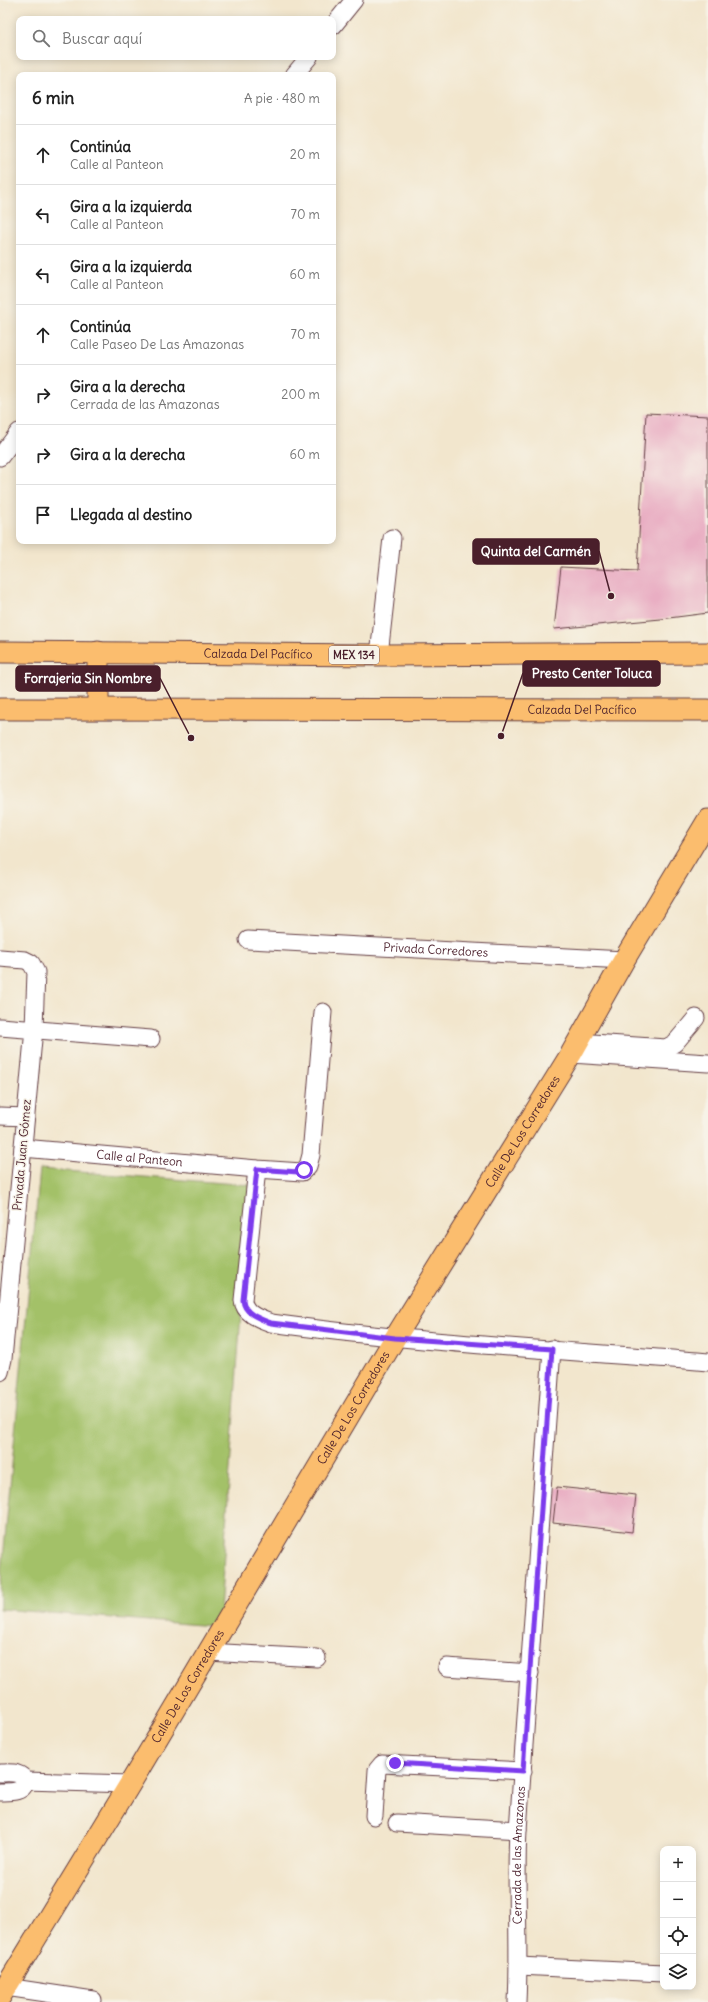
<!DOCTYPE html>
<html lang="es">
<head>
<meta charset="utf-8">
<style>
  body { margin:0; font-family:Delius,sans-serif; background:#f6f6f6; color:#222 }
  .controls { position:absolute; right:12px; bottom:12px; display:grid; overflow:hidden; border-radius:8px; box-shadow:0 2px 10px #0003 }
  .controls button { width:36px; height:36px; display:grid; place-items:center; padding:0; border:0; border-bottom:1px solid #e0e0e0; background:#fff; color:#222; font:20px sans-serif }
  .stop { position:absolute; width:12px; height:12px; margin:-9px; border:3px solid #7c3aed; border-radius:50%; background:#fff }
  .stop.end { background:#7c3aed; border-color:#fff; box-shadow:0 1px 4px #0008 }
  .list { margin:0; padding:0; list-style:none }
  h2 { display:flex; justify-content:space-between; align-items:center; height:52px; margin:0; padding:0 16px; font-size:17px }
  h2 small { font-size:13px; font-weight:400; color:#767676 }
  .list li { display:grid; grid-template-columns:26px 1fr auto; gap:12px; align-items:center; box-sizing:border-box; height:60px; padding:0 16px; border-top:1px solid #e0e0e0 }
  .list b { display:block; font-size:15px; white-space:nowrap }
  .list p { margin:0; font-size:13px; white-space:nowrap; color:#767676 }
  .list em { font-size:13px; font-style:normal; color:#767676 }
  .icon { flex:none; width:22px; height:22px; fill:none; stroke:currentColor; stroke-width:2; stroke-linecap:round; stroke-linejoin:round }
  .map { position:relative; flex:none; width:708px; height:2002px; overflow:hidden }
  .search { position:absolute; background:#fff; box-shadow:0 2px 10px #0003; left:16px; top:16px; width:320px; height:44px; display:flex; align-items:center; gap:10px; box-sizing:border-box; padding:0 14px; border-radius:8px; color:#767676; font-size:15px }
  .panel { position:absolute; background:#fff; box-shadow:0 2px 10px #0003; left:16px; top:72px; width:320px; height:472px; border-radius:8px }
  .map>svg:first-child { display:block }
</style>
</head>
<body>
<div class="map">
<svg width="708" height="2002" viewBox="0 0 708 2002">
  <rect width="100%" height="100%" fill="#f7f3e8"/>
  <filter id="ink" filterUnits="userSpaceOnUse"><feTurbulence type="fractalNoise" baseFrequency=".025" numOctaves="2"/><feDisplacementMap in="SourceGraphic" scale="8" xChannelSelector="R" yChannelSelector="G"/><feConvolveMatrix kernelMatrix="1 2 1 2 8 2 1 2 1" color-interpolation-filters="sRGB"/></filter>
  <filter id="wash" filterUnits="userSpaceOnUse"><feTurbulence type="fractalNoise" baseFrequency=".012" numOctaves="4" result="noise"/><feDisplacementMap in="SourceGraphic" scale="16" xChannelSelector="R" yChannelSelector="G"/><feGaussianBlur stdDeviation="0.9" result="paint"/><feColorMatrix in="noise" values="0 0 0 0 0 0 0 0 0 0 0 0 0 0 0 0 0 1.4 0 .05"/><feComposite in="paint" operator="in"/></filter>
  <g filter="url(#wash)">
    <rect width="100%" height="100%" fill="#f2e6cd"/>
    <path fill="#a3c168" stroke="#76704a" d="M 40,1169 L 250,1185 L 220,1612 L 212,1626 L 0,1609 L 0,1591 Z"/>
    <g id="blocks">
      <g fill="#e9aec3">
        <path d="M 646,413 L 708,416 L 708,613 L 661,619 L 554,629 L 561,567 L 637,571 Z"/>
        <path d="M 557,1487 L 636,1495 L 632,1532 L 553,1523 Z"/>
      </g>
    </g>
  </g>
  <g filter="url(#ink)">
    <use href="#blocks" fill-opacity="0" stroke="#633d43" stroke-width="1"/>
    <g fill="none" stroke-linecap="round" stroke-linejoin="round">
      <defs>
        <g id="minor">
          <path d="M 333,26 L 354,0"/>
          <path d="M 294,75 L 309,57"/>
          <path d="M 0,457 L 19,432"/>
          <path d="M 379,655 L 392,538"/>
          <path id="s1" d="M 248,940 L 624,960"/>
          <path d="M 0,958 L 25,960 L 31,963 L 36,972 L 34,1029 L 3,1359 L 0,1372"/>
          <path d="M 0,1027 L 151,1039"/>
          <path d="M 578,1042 L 666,1048 L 675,1043 L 696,1018"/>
          <path d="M 571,1054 L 708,1063"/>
          <path d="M 0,1116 L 26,1117"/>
          <path id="s2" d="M 23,1148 L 257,1169 L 302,1172 L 308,1166 L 311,1155 L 323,1012"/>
          <path d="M 257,1169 L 243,1300 C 244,1314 260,1319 271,1323 C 416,1343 562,1350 708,1362"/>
          <path d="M 208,1652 L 317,1658"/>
          <path d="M 447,1667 L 530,1673"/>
          <path d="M 0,1773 C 10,1773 21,1771 25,1781 C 24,1793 10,1792 0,1792"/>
          <path d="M 25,1781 L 130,1784"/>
          <path d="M 374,1816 L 377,1770 L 382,1764 L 523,1771"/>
          <path d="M 397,1823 L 518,1830"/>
          <path d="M 519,1966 L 663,1973"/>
          <path d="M 6,1987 L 93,2000"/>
          <path id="s3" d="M 517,2002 C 520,1945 515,1887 518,1830 L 552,1349"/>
        </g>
        <g id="major">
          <path id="s4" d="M 0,652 L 379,655 L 708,653"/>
          <path d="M 98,652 L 98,708"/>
          <path id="s5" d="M 0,709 L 708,710"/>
          <path id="s6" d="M 0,1997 L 130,1784 L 395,1338 L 571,1054 L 624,960 L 708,820"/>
        </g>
      </defs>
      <use href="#minor" stroke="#633d43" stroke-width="19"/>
      <use href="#major" stroke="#633d43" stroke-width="23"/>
      <use href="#minor" stroke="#fff" stroke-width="17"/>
      <use href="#major" stroke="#fbbd6e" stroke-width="21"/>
    </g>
  </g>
  <g fill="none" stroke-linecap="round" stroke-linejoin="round" filter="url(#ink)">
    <path stroke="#7c3aed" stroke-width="5" d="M 304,1170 L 298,1172 L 257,1169 L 243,1300 C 244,1314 260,1319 271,1323 L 395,1338 L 552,1349 L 523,1771 L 395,1763"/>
  </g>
  <g text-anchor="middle" stroke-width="3" stroke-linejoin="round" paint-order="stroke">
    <rect fill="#f7f3e8" stroke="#7e5f64" stroke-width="1" x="329" y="646" width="50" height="18" rx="3"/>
    <g font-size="11" font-weight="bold" fill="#4a1f2b">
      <text x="354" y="659">MEX 134</text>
    </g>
    <g font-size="12" fill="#4a1f2b" stroke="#f7f3e8">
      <text dy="4" stroke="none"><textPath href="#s4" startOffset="258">Calzada Del Pacífico</textPath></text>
      <text dy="4" stroke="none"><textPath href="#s5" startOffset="582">Calzada Del Pacífico</textPath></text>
      <text dy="4" stroke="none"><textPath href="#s1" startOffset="188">Privada Corredores</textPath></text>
      <text dy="4" stroke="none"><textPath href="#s6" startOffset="1011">Calle De Los Corredores</textPath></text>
      <text transform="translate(22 1155) rotate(-85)" y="4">Privada Juan Gómez</text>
      <text dy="4" stroke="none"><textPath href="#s2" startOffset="117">Calle al Panteon</textPath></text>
      <text dy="4" stroke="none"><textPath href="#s6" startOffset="687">Calle De Los Corredores</textPath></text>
      <text dy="4" stroke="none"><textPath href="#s6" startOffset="363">Calle De Los Corredores</textPath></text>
      <text dy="4" stroke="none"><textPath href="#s3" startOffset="147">Cerrada de las Amazonas</textPath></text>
    </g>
  </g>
  <path fill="none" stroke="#4a1f2b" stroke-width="1.5" d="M611 596L599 551M501 736L523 673M191 738L160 678"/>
  <g fill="#4a1f2b" stroke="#f7f3e8" stroke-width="1.5">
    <circle cx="611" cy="596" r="4"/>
    <circle cx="501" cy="736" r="4"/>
    <circle cx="191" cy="738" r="4"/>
  </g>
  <g fill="#4a1f2b" stroke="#4a1f2b" stroke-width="1.5">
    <rect x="473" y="539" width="126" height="25" rx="4"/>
    <rect x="523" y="661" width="137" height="25" rx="4"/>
    <rect x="16" y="666" width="144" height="25" rx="4"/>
  </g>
  <g font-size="13" text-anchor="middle" font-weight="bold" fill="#fff">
    <text x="536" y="556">Quinta del Carmén</text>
    <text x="592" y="678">Presto Center Toluca</text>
    <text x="88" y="683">Forrajeria Sin Nombre</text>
  </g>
</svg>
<div class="controls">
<button>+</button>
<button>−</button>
<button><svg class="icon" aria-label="locate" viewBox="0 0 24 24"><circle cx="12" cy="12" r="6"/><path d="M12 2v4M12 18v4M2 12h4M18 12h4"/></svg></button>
<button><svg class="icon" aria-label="layers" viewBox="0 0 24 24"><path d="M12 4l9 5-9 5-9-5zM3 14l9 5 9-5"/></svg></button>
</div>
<div class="stop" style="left:304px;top:1170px"></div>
<div class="stop end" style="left:395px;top:1763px"></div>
<div class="search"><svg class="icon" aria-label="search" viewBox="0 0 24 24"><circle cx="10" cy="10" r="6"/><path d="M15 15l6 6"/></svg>Buscar aquí</div>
<section class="panel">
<h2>6 min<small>A pie · 480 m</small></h2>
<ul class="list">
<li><svg class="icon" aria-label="ahead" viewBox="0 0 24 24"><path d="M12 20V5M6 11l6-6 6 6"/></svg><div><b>Continúa</b><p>Calle al Panteon</p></div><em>20 m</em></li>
<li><svg class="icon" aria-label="left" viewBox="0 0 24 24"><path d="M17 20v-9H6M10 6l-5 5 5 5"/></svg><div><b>Gira a la izquierda</b><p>Calle al Panteon</p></div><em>70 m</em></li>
<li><svg class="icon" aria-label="left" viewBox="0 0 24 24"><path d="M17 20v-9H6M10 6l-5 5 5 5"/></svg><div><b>Gira a la izquierda</b><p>Calle al Panteon</p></div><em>60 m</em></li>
<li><svg class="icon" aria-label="ahead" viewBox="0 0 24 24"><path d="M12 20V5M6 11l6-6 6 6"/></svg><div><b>Continúa</b><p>Calle Paseo De Las Amazonas</p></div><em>70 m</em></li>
<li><svg class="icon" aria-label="right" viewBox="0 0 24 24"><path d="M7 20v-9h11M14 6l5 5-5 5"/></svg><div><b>Gira a la derecha</b><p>Cerrada de las Amazonas</p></div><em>200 m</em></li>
<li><svg class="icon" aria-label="right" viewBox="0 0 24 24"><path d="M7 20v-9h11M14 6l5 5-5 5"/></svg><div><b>Gira a la derecha</b></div><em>60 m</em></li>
<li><svg class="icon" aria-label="arrive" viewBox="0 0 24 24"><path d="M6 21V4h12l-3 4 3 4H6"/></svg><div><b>Llegada al destino</b></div></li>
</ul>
</section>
</div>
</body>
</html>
